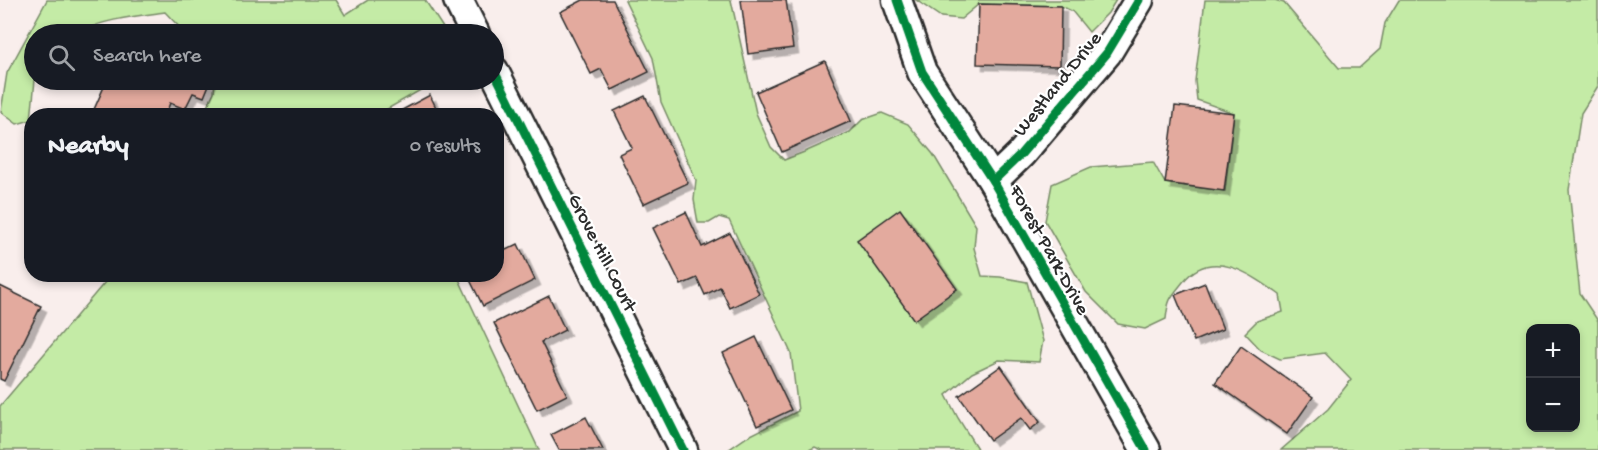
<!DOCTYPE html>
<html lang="en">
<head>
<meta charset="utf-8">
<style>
  body { margin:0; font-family:"Gochi Hand",sans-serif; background:#242831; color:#f1f3f6 }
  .controls { position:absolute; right:18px; bottom:18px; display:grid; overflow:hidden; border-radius:12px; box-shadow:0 3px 9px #0003 }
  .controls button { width:54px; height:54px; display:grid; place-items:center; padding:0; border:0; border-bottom:2px solid #363941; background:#171b24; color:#f1f3f6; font:30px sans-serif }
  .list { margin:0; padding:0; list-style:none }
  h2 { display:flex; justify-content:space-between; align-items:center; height:78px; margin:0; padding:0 24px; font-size:26px }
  h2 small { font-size:20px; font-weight:400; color:#9ea1a6 }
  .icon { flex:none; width:33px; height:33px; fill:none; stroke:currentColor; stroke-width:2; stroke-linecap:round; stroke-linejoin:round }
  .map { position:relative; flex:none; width:1598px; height:450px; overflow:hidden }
  .search { position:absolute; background:#171b24; box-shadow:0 3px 9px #0003; left:24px; top:24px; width:480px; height:66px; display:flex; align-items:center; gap:15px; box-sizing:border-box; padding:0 21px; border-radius:33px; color:#9ea1a6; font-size:22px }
  .panel { position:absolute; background:#171b24; box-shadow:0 3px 9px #0003; left:24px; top:108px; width:480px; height:174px; border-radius:24px }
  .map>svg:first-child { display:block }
</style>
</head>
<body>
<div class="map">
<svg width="1598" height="450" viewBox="0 0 1598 450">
  <defs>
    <filter id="shadow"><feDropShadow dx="5.5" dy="5.5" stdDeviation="0" flood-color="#0004"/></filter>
  </defs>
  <rect width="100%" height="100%" fill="#f9eeec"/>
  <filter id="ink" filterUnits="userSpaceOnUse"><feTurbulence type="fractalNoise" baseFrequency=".0167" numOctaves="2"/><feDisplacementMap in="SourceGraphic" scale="12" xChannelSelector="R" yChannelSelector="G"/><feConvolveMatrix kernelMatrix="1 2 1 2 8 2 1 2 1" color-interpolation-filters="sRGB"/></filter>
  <g filter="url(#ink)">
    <g fill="#c4eba6" stroke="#788b68" stroke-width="1.5" fill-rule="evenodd">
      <path d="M 47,0 L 336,0 L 345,15 L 368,0 L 425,0 L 447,34 L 186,34 L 165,12 C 144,15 94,20 80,34 L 34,34 L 35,80 L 31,120 L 17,124 L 1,112 L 7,73 Z"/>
      <path d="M 625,0 L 731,0 L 756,113 L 771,147 L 784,160 L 807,151 L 850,132 L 862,120 L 882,113 L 908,124 L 933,154 L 976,226 L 974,248 L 982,276 L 1000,277 L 1027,282 L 1043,341 L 1039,362 L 999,360 L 972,373 L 946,395 L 958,418 L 978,450 L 822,450 L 815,447 L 809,450 L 728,450 L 747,437 L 798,411 L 791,353 L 729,220 L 719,217 L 709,223 L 698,223 L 694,200 L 696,180 L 661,102 L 653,58 Z"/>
      <path d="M 916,0 L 1116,0 L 1108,13 L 1089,32 L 1072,11 L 1061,6 L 979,4 L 961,19 L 941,17 Z"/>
      <path d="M 1205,0 L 1275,0 L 1284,3 L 1339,68 L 1359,68 L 1380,49 L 1385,23 L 1399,0 L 1598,0 L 1598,86 L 1581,113 L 1569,190 L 1580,294 L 1598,321 L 1598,450 L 1281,450 L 1328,409 L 1351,380 L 1325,353 L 1280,359 L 1261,350 L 1245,333 L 1257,321 L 1283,312 L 1280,295 C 1251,274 1211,246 1183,282 C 1170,298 1168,299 1166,319 L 1145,329 L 1118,324 L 1086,292 L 1045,221 L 1052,184 L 1091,167 L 1153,162 L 1165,183 L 1225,191 L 1234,113 L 1197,100 L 1195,81 ZM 1530,328 L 1576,328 L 1576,428 L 1530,428 Z"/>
      <path d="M 215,80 L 438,80 L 382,112 L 384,115 L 203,115 L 214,92 Z"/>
      <path d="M 111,275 L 457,275 L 539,450 L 0,450 L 0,406 Z"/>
    </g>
    <g fill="#e3aa9e" stroke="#2b2b2b" stroke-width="1.5" filter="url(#shadow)">
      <path d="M 583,0 L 613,0 L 649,72 L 612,90 L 601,69 L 591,74 L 560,12 Z"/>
      <path d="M 741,0 L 786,0 L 793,48 L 748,54 Z"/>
      <path d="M 979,4 L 1061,6 L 1060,66 L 977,64 Z"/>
      <path d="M 825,61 L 851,121 L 782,152 L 756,92 Z"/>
      <path d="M 107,80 L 211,80 L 204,97 L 193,93 L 185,109 L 170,103 L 165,116 L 96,116 L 92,114 Z"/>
      <path d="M 430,95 L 440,116 L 391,116 Z"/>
      <path d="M 645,96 L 688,183 L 643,204 L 619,154 L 632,148 L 614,111 Z"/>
      <path d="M 1175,106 L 1234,113 L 1224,191 L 1165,183 Z"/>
      <path d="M 900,209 L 957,289 L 914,320 L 857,240 Z"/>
      <path d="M 686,212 L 702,247 L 730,233 L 759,294 L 730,308 L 720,287 L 705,295 L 697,278 L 681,285 L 653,228 Z"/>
      <path d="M 496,235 L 504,251 L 518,244 L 535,280 L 483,306 L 467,274 L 496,274 Z"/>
      <path d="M 1205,283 L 1223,329 L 1194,341 L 1175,295 Z"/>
      <path d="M 0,286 L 41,306 L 4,381 L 0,379 Z"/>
      <path d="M 549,296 L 565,330 L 541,342 L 567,395 L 537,410 L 494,323 Z"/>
      <path d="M 756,337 L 791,410 L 757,426 L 723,353 Z"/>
      <path d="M 1241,346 L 1313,397 L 1287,434 L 1215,383 Z"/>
      <path d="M 1001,366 L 1040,422 L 1030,430 L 1021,418 L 990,440 L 959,396 Z"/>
      <path d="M 586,417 L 603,450 L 559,450 L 551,435 Z"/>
    </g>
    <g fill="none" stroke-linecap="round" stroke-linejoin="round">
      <defs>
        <g id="street">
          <path d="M 458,0 L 475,34"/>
          <path d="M 897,0 L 922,72 L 993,181 L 1146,450"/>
          <path d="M 494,71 L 683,450"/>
          <path d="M 993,181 L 1021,154 L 1107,53 L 1139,0"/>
        </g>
      </defs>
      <use href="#street" stroke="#2b2b2b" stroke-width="33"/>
      <use href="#street" stroke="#fff" stroke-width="28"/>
      <defs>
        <g id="cycleway">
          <path d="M 897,0 L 922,72 L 993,181 L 1146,450"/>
          <path d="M 494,71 L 683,450"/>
          <path d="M 993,181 L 1021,154 L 1107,53 L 1139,0"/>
        </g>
      </defs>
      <use href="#cycleway" stroke="#fff" stroke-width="13"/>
      <use href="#cycleway" stroke="#00873e" stroke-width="9"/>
    </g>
  </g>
  <g text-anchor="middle" stroke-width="4.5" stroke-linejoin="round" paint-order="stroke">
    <g font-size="20" fill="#2b2b2b" stroke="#fff">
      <text transform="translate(1056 83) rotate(-51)" y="7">Westland Drive</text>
      <text transform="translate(1051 249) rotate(61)" y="7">Forest Park Drive</text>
      <text transform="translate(604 252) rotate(63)" y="7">Grove Hill Court</text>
    </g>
  </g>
</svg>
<div class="controls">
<button>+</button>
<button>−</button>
</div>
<div class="search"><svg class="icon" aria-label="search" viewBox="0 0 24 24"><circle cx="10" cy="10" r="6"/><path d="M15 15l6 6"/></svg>Search here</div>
<section class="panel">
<h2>Nearby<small>0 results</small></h2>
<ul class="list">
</ul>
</section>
</div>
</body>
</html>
